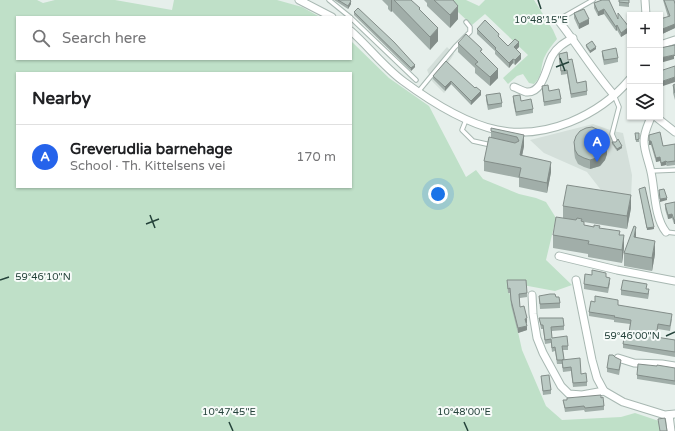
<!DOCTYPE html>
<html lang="en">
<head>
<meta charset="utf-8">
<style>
  body { margin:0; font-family:"Varela Round",sans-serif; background:#f2f2f2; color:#202124 }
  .controls { position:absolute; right:12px; top:12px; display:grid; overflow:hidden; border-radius:0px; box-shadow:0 1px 3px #0004 }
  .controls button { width:36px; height:36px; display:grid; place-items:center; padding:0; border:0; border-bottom:1px solid #e0e0e0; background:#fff; color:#202124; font:20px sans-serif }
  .you { position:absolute; left:438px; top:194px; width:14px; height:14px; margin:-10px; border:3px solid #fff; border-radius:50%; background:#1a73e8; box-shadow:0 0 0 6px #1a73e833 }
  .badge { display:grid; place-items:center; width:26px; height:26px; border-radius:50%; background:#2563eb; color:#fff; font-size:13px; font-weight:700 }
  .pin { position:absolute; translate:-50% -33px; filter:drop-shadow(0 1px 2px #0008) }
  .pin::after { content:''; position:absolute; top:21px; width:14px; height:12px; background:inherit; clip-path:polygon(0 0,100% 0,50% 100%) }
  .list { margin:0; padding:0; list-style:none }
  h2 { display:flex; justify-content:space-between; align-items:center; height:52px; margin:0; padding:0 16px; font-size:17px }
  h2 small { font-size:13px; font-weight:400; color:#757577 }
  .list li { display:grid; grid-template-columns:26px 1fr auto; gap:12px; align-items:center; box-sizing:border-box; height:64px; padding:0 16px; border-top:1px solid #e0e0e0 }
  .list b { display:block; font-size:15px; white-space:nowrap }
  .list p { margin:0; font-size:13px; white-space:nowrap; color:#757577 }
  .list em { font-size:13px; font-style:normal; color:#757577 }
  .icon { flex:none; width:22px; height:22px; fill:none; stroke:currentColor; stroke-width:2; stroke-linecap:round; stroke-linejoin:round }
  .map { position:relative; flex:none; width:675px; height:431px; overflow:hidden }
  .search { position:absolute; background:#fff; box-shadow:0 1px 3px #0004; left:16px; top:16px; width:336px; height:44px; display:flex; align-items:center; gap:10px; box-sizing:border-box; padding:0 14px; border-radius:0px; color:#757577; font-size:15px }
  .panel { position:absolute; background:#fff; box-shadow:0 1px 3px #0004; left:16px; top:72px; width:336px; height:116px; border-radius:0px }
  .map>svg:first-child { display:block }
</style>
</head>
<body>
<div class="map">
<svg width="675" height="431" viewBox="0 0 675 431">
  <rect width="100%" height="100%" fill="#e6efeb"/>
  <g fill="#d4dfda">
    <path d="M 447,47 L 454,54 L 448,63 L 461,74 L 444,93 L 432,81 L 427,70 Z"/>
    <path d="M 593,124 L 613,131 L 623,133 L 632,175 L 631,197 L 601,190 L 587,172 L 544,153 L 530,140 Z"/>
  </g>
  <g fill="#bfe0c8" fill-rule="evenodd">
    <path d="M 0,0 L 37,0 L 43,3 L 55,0 L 115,0 L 172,10 L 174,0 L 277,0 L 302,7 L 320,17 L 17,17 L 17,59 L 351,59 L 351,41 L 389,78 L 429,106 L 466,177 L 476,170 L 483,179 L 519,194 L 536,198 L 546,202 L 556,218 L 546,260 L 572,285 L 555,291 L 507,282 L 522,350 L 546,406 L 562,420 L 621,417 L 635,413 L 662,422 L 663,431 L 0,431 ZM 17,73 L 351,73 L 351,187 L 17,187 Z"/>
    <path d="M 445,0 L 466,0 L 479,6 L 485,0 L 534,0 L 553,30 L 557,39 C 552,45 547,51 544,58 C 540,69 543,75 534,84 L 529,83 L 523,74 L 517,76 L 508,84 L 503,78 L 528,55 L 485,14 L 472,25 Z"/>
  </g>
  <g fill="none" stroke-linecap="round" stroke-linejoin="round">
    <defs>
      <g id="lane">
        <path d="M 329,0 L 350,17"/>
        <path d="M 351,18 L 416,80"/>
        <path d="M 558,20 L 593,0"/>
        <path d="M 418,92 L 455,47 L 470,32 L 470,27 L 466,22"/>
        <path d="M 614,95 L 619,107 L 612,134 L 615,141"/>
        <path d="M 466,120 L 462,130 L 473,141 L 491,145"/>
        <path d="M 651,171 L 675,170"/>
        <path d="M 666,232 L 675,233"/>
      </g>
      <g id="street">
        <path d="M 299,0 L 332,17"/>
        <path d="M 645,0 L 646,15"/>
        <path d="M 558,20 C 577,44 593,71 614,95"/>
        <path d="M 351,31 C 369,47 384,67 403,81 C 430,101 465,123 497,130 C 545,140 599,116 630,79"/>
        <path d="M 660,45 L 675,40"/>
        <path d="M 514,87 C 517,88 522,91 526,92 C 543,94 546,67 552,56 C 557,47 564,43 573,38"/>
        <path d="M 651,117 C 648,125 644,132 644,141 C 644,151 649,162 651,172 C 655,189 654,217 666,232"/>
        <path d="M 656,117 L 675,132"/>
        <path d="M 559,256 L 617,270 L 675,281"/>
        <path d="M 576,280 L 592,360 L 597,378 L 604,391 L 623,402 L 665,415 L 675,414"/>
        <path d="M 532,295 L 533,314 L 537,338 L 543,353 L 561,386 L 569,394 L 582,395 L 604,391"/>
        <path d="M 618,358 L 634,363 L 662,364 L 675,366"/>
        <path d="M 669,415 L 671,431"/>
      </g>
    </defs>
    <use href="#lane" stroke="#a8b8b2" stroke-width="5.5"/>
    <use href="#street" stroke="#a8b8b2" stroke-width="9"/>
    <use href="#lane" stroke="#fff" stroke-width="3.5"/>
    <use href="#street" stroke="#fff" stroke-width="7"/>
  </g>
  <g fill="#a1aea9">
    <path d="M 334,0 L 350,0 L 351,4 L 348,9 Z"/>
    <path d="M 382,0 L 411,0 L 420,10 L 438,41 L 430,50 L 392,11 L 391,12 L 388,9 L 388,6 Z"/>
    <path d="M 424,0 L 453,0 L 458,19 L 450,28 L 427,6 L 427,3 Z"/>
    <path d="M 602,0 L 629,32 L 621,37 L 617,30 L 616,31 L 604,14 L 598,16 L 594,8 L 594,3 Z"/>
    <path d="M 619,0 L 629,0 L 629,7 L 619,6 Z"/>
    <path d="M 663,0 L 674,0 L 675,4 L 675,28 L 660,35 L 660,19 L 668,17 Z"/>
    <path d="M 354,12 L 415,67 L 411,71 L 354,15 Z"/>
    <path d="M 574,13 L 589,24 L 579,29 L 574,18 Z"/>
    <path d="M 477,29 L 499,37 L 508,46 L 519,47 L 516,50 L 521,59 L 515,65 L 513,63 L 509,68 L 495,54 L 495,51 L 477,34 Z"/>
    <path d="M 458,43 L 482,53 L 498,78 L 490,86 L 475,73 L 475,68 L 458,52 Z"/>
    <path d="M 586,45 L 596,49 L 590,53 L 586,47 Z"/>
    <path d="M 602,51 L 618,58 L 618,62 L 604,65 L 602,55 Z"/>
    <path d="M 559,54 L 568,60 L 577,83 L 587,91 L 587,95 L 571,98 L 567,74 L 561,75 Z"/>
    <path d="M 433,76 L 464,78 L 481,95 L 471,105 L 451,84 L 445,91 L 433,79 Z"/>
    <path d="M 675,84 L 675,100 L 673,93 L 673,85 Z"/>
    <path d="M 542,86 L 561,99 L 561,103 L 544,106 Z"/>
    <path d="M 486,95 L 502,103 L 502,107 L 488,110 L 486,100 Z"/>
    <path d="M 513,96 L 521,101 L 533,109 L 533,113 L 516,116 L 513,101 Z"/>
    <path d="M 491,131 L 524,135 L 524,146 L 522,156 L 551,172 L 547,193 L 519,187 L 519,178 L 484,171 L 484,161 L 491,138 Z"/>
    <path d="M 635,133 L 639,133 L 639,142 L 636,142 Z"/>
    <path d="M 649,135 L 663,146 L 675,144 L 675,165 L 667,166 L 666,165 L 661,166 L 660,161 L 656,162 L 651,145 L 649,145 Z"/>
    <path d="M 574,142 L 607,154 L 605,160 L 600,166 L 590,169 L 584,167 L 578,164 L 575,158 L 574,151 Z"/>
    <path d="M 612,142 L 622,148 L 617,151 L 612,144 Z"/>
    <path d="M 639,189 L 654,229 L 647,230 Z"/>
    <path d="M 675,202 L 674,224 L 672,218 L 668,219 L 665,209 L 665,204 Z"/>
    <path d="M 563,206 L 631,208 L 627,229 L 584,222 L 584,225 L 600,228 L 620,235 L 624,248 L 622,263 L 588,257 L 588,254 L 553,248 L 553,235 L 563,218 Z"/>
    <path d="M 636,237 L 655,254 L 652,271 L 624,266 L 624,253 Z"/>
    <path d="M 606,277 L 610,283 L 608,293 L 584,289 L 584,284 Z"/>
    <path d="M 507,280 L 527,293 L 527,297 L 520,298 L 520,307 L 527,323 L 526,323 L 527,330 L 518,333 L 511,305 L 510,293 L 508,293 Z"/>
    <path d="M 647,289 L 649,294 L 648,299 L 621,295 L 621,290 Z"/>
    <path d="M 539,296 L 556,297 L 560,303 L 560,308 L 540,309 Z"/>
    <path d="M 618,305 L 672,319 L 670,331 L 658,329 L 657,337 L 675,340 L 675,357 L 623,348 L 623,344 L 629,333 L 630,324 L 614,322 L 614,320 L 589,316 L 589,312 Z"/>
    <path d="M 539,318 L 564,326 L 564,330 L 552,331 L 552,338 L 568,346 L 568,350 L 563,350 L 564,359 L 581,374 L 587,382 L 587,386 L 573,387 L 571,371 L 563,372 L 562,364 L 557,364 L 555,351 L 552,352 L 551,343 L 545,344 L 543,329 L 541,329 Z"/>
    <path d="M 621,364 L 619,375 L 607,372 L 607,368 Z"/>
    <path d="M 675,368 L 675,385 L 637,379 L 637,375 Z"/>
    <path d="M 541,376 L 551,390 L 551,394 L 543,395 Z"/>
    <path d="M 601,398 L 604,406 L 604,410 L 585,412 L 584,410 L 565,412 L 563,400 Z"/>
  </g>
  <g fill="#838d89">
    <path d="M 391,0 L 392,0 L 392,11 L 391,12 Z"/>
    <path d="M 351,1 L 351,4 L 348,9 L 348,6 Z"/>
    <path d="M 458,6 L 458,19 L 450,28 L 450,15 Z"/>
    <path d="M 604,9 L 604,14 L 598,16 L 598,12 Z"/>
    <path d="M 589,19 L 589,24 L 579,29 L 579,24 Z"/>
    <path d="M 675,24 L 675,28 L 660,35 L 660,30 Z"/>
    <path d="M 617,25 L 617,30 L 616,31 L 616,27 Z"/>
    <path d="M 629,27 L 629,32 L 621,37 L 621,33 Z"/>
    <path d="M 438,28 L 438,41 L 430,50 L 430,37 Z"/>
    <path d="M 519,42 L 519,47 L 514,52 L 514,47 Z"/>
    <path d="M 596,47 L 596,49 L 590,53 L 590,51 Z"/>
    <path d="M 521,54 L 521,59 L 515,65 L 515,60 Z"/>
    <path d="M 674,55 L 674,59 L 660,63 L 660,58 Z"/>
    <path d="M 513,59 L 513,63 L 509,68 L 509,63 Z"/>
    <path d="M 415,65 L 415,67 L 411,71 L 411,68 Z"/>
    <path d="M 498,69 L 498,78 L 490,86 L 490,77 Z"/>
    <path d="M 675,77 L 675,82 L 660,87 L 660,82 Z"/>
    <path d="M 451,81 L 451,84 L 445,91 L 445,87 Z"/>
    <path d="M 481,91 L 481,95 L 471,105 L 471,101 Z"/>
    <path d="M 524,135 L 524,146 L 520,166 L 520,155 Z"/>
    <rect x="649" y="141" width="2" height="4"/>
    <path d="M 607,145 L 607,154 L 605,160 L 600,166 L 590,169 L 590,160 Z"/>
    <path d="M 622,146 L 622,148 L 617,151 L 617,149 Z"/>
    <path d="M 660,157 L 660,161 L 656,162 L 656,158 Z"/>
    <path d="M 666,161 L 666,165 L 661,166 L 661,163 Z"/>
    <path d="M 551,162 L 551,172 L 547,193 L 547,183 Z"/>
    <path d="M 631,195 L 631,208 L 627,229 L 627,216 Z"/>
    <path d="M 667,198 L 667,200 L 660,202 L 660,199 Z"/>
    <path d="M 672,214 L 672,218 L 668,219 L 668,215 Z"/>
    <rect x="674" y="220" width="1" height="4"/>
    <path d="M 636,227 L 636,240 L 634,237 Z"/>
    <path d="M 654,227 L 654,229 L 647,230 L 647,228 Z"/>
    <path d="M 624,235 L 624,248 L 622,263 L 622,250 Z"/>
    <path d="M 655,241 L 655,254 L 652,271 L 652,258 Z"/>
    <path d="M 527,318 L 527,323 L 525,323 L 525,319 Z"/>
    <path d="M 527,326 L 527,330 L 518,333 L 518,328 Z"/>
  </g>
  <g fill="#bbcac4" stroke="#838d89">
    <path d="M 338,0 L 350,0 L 351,1 L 348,6 Z"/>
    <path d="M 394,0 L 411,0 L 420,8 L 419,9 L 438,28 L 430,37 Z"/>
    <path d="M 434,0 L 453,0 L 458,6 L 450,15 Z"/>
    <path d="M 602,0 L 609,0 L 618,19 L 618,13 L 629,27 L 621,33 L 617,25 L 616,27 L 604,9 L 598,12 L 594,3 Z"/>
    <path d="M 619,0 L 629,0 L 629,3 L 619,2 Z"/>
    <path d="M 664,0 L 674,0 L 675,4 L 675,24 L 660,30 L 660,19 L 670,16 Z"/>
    <path d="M 358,8 L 394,42 L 415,65 L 411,68 L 354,12 Z"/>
    <path d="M 584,9 L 589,19 L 579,24 L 574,13 Z"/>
    <path d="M 485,20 L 499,34 L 498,36 L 508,46 L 515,39 L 519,42 L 514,47 L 521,54 L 515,60 L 513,59 L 509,63 L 495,49 L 496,48 L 477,29 Z"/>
    <path d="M 466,34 L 481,48 L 482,50 L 480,51 L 498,69 L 490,77 L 475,64 L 478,62 L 458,43 Z"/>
    <path d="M 592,41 L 596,47 L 590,51 L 586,45 Z"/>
    <path d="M 675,45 L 675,55 L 674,56 L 674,55 L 660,58 L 660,48 Z"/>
    <path d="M 616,48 L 618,58 L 604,60 L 602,51 Z"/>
    <path d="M 567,52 L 568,60 L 572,59 L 577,83 L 586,81 L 587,91 L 571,94 L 567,70 L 561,71 L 559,54 Z"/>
    <path d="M 446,61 L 464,78 L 475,88 L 476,87 L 481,91 L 471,101 L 451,81 L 445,87 L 433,76 Z"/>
    <path d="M 675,66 L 675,77 L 660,82 L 660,71 Z"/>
    <path d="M 675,84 L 675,93 L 673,85 Z"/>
    <path d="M 548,85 L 549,91 L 559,89 L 561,99 L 544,102 L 542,86 Z"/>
    <path d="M 500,93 L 502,103 L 488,105 L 486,95 Z"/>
    <path d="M 520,95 L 521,101 L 531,99 L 533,109 L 516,112 L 513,96 Z"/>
    <path d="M 592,127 L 599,130 L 604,134 L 607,139 L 607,145 L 605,151 L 600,157 L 590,160 L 584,158 L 578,155 L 575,150 L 574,142 L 576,136 L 580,131 L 586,128 Z"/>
    <path d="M 491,128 L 524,135 L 520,155 L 551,162 L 547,183 L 519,177 L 521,168 L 484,161 L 489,137 L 515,143 L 519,141 L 517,137 L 491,131 Z"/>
    <path d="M 660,132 L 663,146 L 675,144 L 675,161 L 667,162 L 666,161 L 661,163 L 660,157 L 656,158 L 651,141 L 649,141 L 649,135 Z"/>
    <path d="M 635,133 L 639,133 L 639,139 L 636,140 Z"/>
    <path d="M 618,139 L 622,146 L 617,149 L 612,142 L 616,142 Z"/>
    <path d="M 567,185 L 631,195 L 627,216 L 563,206 Z"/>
    <path d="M 645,187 L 654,227 L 647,228 L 639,189 Z"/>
    <path d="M 664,189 L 667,198 L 660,199 L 659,190 Z"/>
    <path d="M 675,202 L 675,220 L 674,220 L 672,214 L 668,215 L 665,204 Z"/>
    <path d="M 556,217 L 576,220 L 577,218 L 582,219 L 581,221 L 584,222 L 584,225 L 594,227 L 594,225 L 600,226 L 599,228 L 620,231 L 619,235 L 624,235 L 622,250 L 588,244 L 589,241 L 553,235 Z"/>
    <path d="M 634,226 L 636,227 L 634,237 L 655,241 L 652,258 L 624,253 Z"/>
    <path d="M 592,270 L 606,273 L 606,277 L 610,278 L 608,288 L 584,284 L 585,274 L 592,275 Z"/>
    <path d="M 507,280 L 526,280 L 527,293 L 519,294 L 520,307 L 524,306 L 527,318 L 525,319 L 527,326 L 518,328 L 511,300 L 510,288 L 508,289 Z"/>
    <path d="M 623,280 L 647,284 L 646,289 L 649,289 L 648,294 L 621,290 Z"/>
    <path d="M 550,294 L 555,294 L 556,297 L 559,297 L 560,303 L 540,304 L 539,296 Z"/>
    <path d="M 595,296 L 618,300 L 618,305 L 672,314 L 670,326 L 658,324 L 656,337 L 675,340 L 675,352 L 623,344 L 625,332 L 629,333 L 631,320 L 614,317 L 615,316 L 589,312 L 591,301 L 595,302 Z"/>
    <path d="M 539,318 L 563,318 L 564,326 L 551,327 L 552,338 L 567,336 L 568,346 L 562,346 L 564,359 L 562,360 L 580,358 L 581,374 L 586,373 L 587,382 L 573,383 L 571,367 L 563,368 L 562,360 L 557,360 L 555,347 L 552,348 L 551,339 L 545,340 L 543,325 L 541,325 Z"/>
    <path d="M 609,355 L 613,355 L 615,357 L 621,360 L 619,370 L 607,368 Z"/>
    <path d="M 638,364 L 657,366 L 657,365 L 675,368 L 675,381 L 637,375 Z"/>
    <path d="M 549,375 L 551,390 L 543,391 L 541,376 Z"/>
    <path d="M 601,395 L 601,398 L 603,397 L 604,406 L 585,408 L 584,406 L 565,408 L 563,400 L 567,400 L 567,398 Z"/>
    <path d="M 665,418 L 667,431 L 660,431 L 658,419 Z"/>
  </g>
  <path fill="none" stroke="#24423a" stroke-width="1.5" d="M 538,0 L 541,9M 560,58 L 565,71M 556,67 L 569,62M 150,215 L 155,228M 146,224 L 159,219M 0,280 L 9,277M 666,336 L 675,332M 229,422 L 233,431M 464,422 L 468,431"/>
  <g font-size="10" text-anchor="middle" fill="#24423a" stroke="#f7fbf9" stroke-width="4" stroke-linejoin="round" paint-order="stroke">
    <text x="541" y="23">10°48'15"E</text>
    <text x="43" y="280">59°46'10"N</text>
    <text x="632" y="339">59°46'00"N</text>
    <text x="229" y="415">10°47'45"E</text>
    <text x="464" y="415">10°48'00"E</text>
  </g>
</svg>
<div class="controls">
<button>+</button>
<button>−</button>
<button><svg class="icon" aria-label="layers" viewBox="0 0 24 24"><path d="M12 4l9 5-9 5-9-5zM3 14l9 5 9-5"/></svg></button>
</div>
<div class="you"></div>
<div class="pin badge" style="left:597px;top:162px">A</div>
<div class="search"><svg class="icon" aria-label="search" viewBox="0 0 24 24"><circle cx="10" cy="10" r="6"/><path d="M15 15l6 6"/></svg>Search here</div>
<section class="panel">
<h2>Nearby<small></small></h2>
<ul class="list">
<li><span class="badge">A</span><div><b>Greverudlia barnehage</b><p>School · Th. Kittelsens vei</p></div><em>170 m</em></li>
</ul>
</section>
</div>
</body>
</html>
